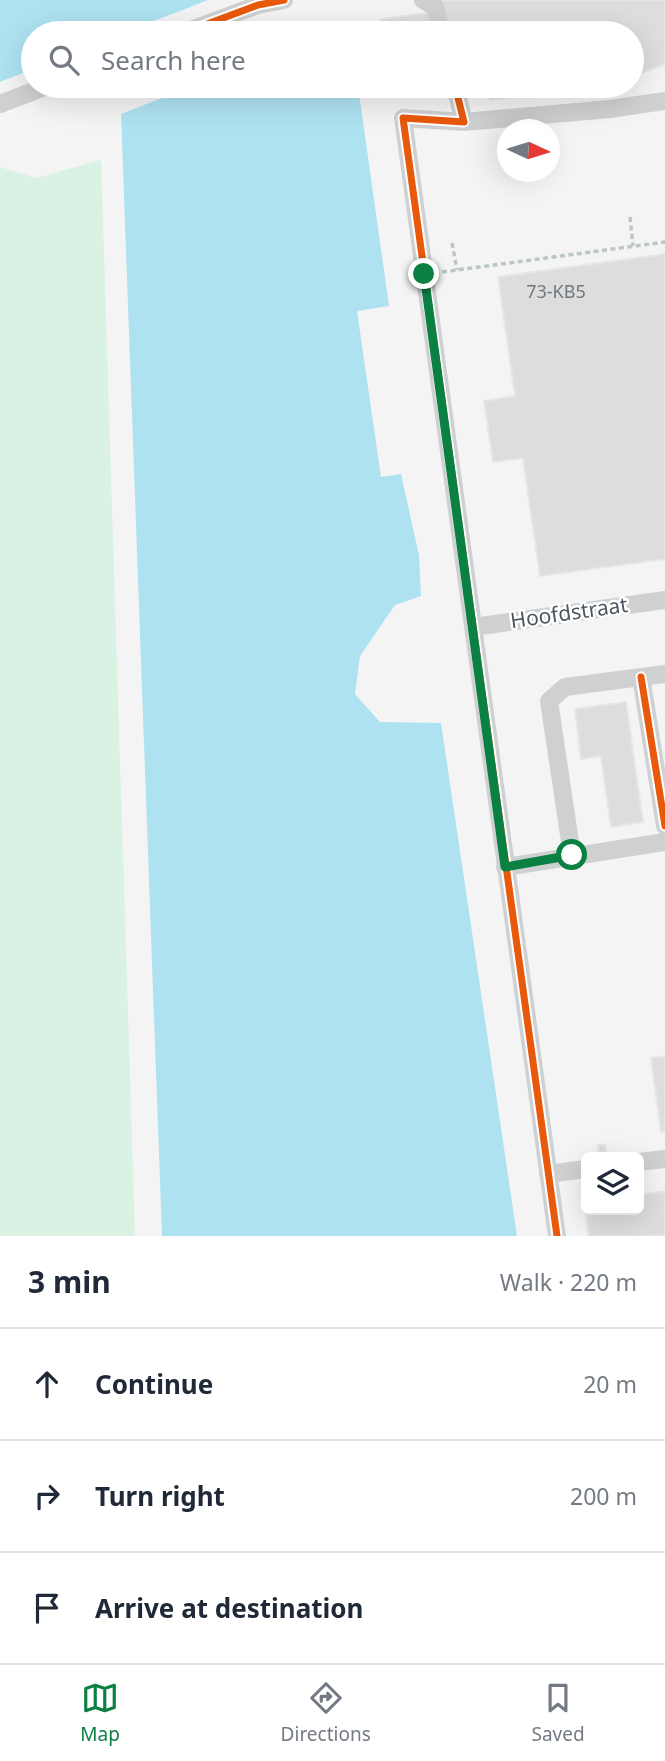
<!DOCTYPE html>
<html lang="en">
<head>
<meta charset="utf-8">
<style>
  body { margin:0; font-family:"Noto Sans",sans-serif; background:#f2f2f3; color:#1f2937 }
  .controls { position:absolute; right:21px; bottom:21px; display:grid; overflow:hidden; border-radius:10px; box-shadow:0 7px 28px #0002 }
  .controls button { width:63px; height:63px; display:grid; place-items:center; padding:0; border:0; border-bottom:2px solid #e0e1e3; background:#fff; color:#1f2937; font:35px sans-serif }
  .compass { position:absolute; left:497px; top:119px; width:63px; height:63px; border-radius:50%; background:#fff; box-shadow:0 7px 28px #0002; rotate:94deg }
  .stop { position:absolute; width:21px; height:21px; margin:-16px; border:5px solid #0b8043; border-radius:50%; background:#fff }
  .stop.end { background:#0b8043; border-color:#fff; box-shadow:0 2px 7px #0008 }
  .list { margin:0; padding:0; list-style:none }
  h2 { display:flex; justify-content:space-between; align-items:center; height:91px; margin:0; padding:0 28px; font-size:30px }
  h2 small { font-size:23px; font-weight:400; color:#747a83 }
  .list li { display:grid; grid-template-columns:46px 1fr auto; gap:21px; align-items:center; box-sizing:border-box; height:112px; padding:0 28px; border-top:2px solid #e0e1e3 }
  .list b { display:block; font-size:26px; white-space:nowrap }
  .list em { font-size:23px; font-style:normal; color:#747a83 }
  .icon { flex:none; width:38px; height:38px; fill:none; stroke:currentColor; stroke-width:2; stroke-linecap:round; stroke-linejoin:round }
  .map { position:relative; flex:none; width:665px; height:1236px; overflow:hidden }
  .search { position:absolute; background:#fff; box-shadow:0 7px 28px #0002; left:21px; right:21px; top:21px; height:77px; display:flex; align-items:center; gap:18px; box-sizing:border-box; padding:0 24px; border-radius:38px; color:#747a83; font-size:26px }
  .sheet { height:427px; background:#fff }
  nav { display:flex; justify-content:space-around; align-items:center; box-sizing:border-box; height:98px; border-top:2px solid #e0e1e3; background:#fff; font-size:19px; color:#747a83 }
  nav a { display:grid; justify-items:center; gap:4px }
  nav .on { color:#0b8043 }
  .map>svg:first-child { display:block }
</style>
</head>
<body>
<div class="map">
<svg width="665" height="1236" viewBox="0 0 665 1236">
  <rect width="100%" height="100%" fill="#f4f4f4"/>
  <path fill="#d9f2e3" d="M 101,160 L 135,1236 L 0,1236 L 0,167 L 36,178 Z"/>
  <g fill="#aee2f0">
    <path d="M 0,0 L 208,0 L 123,33 L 33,33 L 33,69 L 0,82 Z"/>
    <path d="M 193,86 L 358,86 L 389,306 L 357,311 L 381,477 L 401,474 L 419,555 L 421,596 L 395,605 L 360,656 L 355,694 L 380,722 L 441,723 L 517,1236 L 162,1236 L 121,114 Z"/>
  </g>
  <g fill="#ddddde" stroke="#e5e6e7" stroke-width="2">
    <path d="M 434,0 L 665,0 L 665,64 L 632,77 L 632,33 L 447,33 Z"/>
    <path d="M 434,12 L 437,33 L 383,33 L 381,19 Z"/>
    <path d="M 484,86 L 589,86 L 490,100 Z"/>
    <path d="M 665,254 L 665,559 L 540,576 L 523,458 L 493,462 L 484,401 L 515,396 L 498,277 Z"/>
    <path d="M 626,702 L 643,822 L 611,827 L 601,756 L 581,759 L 575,709 Z"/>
    <path d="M 665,1056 L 665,1131 L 661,1132 L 651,1058 Z"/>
    <path d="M 598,1145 L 605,1145 L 607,1156 L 599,1157 Z"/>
    <path d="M 665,1191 L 665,1236 L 589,1236 L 584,1203 L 586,1202 L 586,1210 L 639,1210 L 639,1195 Z"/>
  </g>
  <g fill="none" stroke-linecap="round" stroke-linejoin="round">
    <g stroke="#bcc7c4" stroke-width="3.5" stroke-dasharray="5 3.5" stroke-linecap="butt">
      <path d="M 630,217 L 633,246"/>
      <path d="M 452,243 L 457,270"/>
      <path d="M 442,272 L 665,242"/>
    </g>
    <g stroke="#ced0d2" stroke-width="18">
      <path d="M 423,0 L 435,7 L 442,33"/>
      <path d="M 183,33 L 258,5 L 284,0"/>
      <path d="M 455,86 L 464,122 L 403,118 L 557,1236"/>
      <path d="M 0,104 L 47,86"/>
      <path d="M 464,122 L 610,109 L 665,101"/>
      <path d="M 473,627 L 665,600"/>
      <path d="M 641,677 L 665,826"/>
      <path d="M 572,855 L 549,701 L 565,687 L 665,674"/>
      <path d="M 505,867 L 665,842"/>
      <path d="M 639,1162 L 665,1159"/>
      <path d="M 548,1174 L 586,1169"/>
    </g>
    <defs>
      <g id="cycleway">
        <path d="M 183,33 L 258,5 L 284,0"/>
        <path d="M 455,86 L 464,122 L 403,118 L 557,1236"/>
        <path d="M 641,677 L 665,826"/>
      </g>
    </defs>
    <use href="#cycleway" stroke="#fff" stroke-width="11"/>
    <use href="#cycleway" stroke="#e8590c" stroke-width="7"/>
  </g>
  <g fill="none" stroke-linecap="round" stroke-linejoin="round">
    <path stroke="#0b8043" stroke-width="9" d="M 424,274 L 505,867 L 572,855"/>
  </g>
  <g text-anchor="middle" stroke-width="5" stroke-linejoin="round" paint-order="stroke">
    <g font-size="18" fill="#707881">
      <text x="556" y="298">73-KB5</text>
    </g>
    <g font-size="21" fill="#4a5661" stroke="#fff">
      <text transform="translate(569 613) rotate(-8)" y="7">Hoofdstraat</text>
    </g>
  </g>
</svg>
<div class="controls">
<button><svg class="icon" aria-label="layers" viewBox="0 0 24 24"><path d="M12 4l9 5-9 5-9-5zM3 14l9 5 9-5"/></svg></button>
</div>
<svg class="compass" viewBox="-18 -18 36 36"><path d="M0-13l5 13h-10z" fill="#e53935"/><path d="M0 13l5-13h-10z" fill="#747a83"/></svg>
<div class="stop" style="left:572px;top:855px"></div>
<div class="stop end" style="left:424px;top:274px"></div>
<div class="search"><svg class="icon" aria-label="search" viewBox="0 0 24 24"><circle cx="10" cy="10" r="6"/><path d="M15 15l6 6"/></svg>Search here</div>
</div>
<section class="sheet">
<h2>3 min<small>Walk · 220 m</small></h2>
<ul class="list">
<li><svg class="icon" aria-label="ahead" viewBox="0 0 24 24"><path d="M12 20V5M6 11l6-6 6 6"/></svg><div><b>Continue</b></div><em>20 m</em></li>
<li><svg class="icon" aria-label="right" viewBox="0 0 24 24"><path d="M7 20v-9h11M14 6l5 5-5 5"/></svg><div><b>Turn right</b></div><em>200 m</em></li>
<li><svg class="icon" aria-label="arrive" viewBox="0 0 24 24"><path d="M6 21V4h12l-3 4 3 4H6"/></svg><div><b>Arrive at destination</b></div></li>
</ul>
</section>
<nav>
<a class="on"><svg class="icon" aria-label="map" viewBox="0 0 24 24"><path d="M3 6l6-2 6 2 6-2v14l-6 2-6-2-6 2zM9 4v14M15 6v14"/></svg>Map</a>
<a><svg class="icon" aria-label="directions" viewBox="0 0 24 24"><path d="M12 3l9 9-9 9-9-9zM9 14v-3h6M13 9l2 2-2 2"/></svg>Directions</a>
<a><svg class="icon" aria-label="saved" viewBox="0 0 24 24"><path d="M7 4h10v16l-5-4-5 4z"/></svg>Saved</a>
</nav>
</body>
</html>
